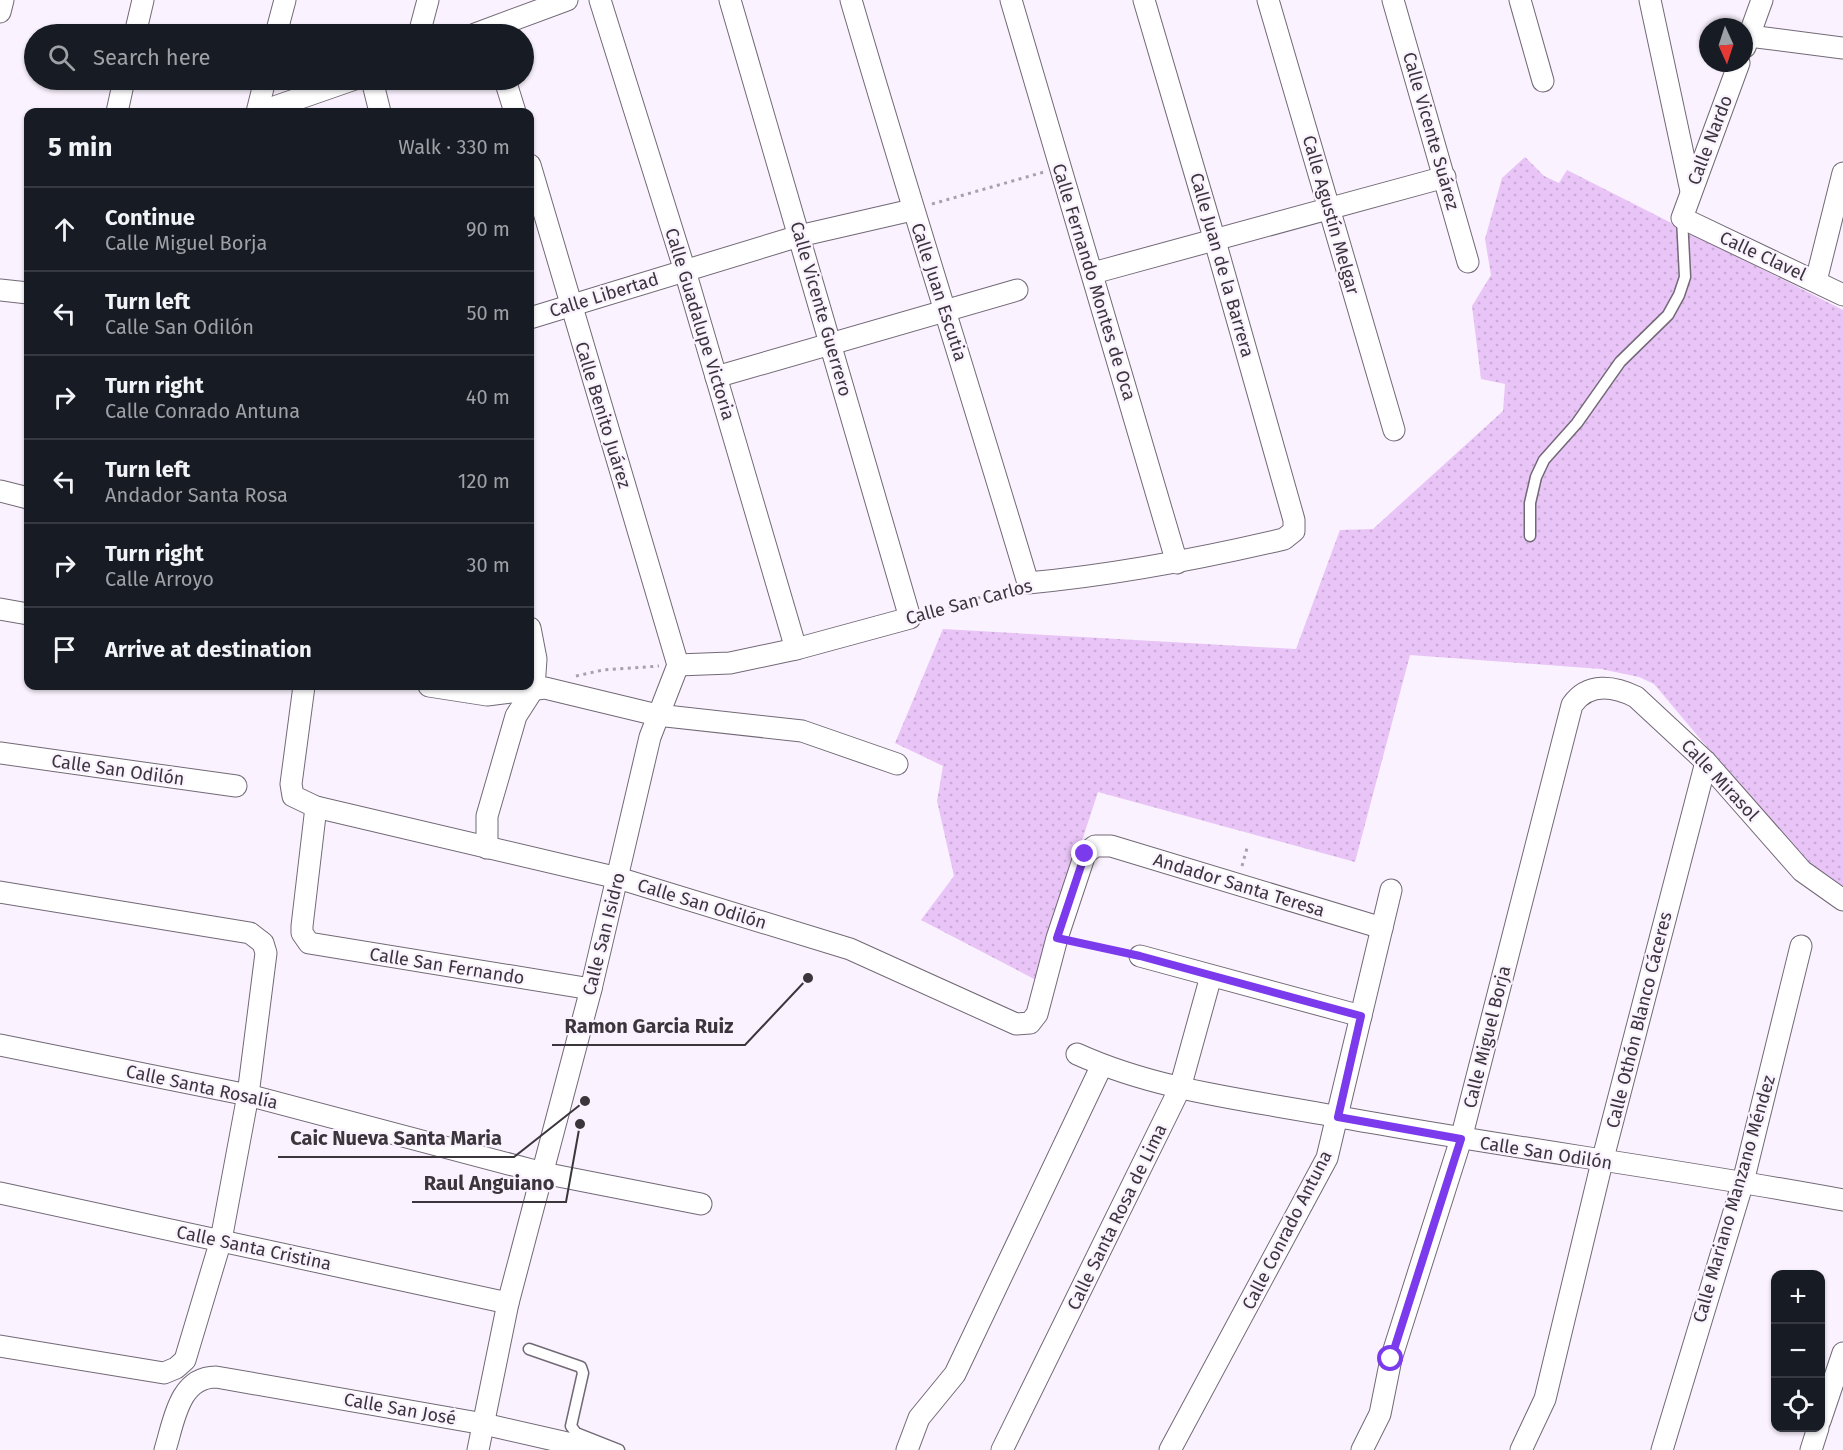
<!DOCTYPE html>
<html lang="en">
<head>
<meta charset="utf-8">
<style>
  body { margin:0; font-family:"Fira Sans",sans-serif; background:#242831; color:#f1f3f6 }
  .controls { position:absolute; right:18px; bottom:18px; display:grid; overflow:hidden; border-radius:12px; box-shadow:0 2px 4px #0004 }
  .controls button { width:54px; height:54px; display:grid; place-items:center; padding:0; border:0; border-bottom:2px solid #363941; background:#171b24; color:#f1f3f6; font:30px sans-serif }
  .compass { position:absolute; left:1699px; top:18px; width:54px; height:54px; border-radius:50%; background:#171b24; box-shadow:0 2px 4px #0004; rotate:177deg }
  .stop { position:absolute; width:18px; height:18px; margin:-14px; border:4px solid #7c3aed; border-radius:50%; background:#fff }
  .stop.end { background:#7c3aed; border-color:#fff; box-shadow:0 2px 6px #0008 }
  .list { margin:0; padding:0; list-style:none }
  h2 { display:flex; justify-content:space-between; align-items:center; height:78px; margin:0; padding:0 24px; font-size:26px }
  h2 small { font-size:20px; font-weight:400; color:#9ea1a6 }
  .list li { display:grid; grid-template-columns:39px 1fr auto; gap:18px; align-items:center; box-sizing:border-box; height:84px; padding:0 24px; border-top:2px solid #363941 }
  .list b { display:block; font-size:22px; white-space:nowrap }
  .list p { margin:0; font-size:20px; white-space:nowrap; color:#9ea1a6 }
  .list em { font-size:20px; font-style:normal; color:#9ea1a6 }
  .icon { flex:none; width:33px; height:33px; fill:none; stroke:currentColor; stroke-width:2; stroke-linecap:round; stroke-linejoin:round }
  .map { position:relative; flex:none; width:1843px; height:1450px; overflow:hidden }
  .search { position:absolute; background:#171b24; box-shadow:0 2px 4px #0004; left:24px; top:24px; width:510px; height:66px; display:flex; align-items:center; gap:15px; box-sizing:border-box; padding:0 21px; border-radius:33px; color:#9ea1a6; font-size:22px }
  .panel { position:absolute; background:#171b24; box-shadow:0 2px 4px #0004; left:24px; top:108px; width:510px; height:582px; border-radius:12px }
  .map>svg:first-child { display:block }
</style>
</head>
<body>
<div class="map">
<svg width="1843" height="1450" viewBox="0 0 1843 1450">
  <defs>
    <pattern id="grass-dots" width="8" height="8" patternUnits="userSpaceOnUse" patternTransform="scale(1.5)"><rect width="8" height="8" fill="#e9c4f7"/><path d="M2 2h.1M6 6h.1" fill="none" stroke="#c9a9d5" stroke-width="1.8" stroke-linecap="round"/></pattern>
  </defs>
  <rect width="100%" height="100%" fill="#faf2fe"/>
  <path fill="url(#grass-dots)" d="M 1525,157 L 1544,176 L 1559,183 L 1567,170 L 1843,310 L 1843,889 L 1798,855 L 1654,684 L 1639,677 L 1601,669 L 1410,655 L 1355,862 L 1098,792 L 1036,980 L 921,920 L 954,876 L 937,801 L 943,766 L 895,743 L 943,629 L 1296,649 L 1340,530 L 1373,529 L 1503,411 L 1505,384 L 1481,379 L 1472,306 L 1491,275 L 1485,239 L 1502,178 Z"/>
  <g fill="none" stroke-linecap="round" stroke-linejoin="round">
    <defs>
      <g id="lane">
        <path d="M 1530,536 L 1530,503 L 1536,477 L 1544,460 L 1577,423 L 1620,362 L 1668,315 L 1679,295 L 1685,277 L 1682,218"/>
        <path d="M 529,1349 L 581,1367 L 583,1373 L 571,1426 L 576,1433 L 619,1450"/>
      </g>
      <g id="street">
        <path d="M 600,0 L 685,271 L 796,649"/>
        <path d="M 851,0 C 908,195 970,389 1028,583 C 1115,575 1199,559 1284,539 L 1294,531 L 1294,520 L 1215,241 L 1144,0"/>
        <path d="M 1011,0 L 1177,563"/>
        <path d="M 1268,0 L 1394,430"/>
        <path d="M 1393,0 L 1468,262"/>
        <path d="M 1520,0 L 1543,81"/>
        <path d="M 1650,0 L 1691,191"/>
        <path d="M 0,12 L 3,0"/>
        <path d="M 135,34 L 143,0"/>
        <path d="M 276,34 L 285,0"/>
        <path d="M 419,34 L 428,0"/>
        <path d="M 475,34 L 567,0"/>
        <path d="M 1749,36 L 1843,48"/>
        <path d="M 1745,47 L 1762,0"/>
        <path d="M 1739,63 L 1682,218 L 1843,295"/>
        <path d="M 372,80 L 380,112"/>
        <path d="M 505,80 L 515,112"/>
        <path d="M 117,112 L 124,80"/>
        <path d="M 257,112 L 265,80"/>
        <path d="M 260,112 L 352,80"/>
        <path d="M 530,165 L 678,665"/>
        <path d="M 1093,273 L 1445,177"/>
        <path d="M 1816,281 L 1843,173"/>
        <path d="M 0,290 L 28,293"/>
        <path d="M 530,318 L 799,236 L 912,210"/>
        <path d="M 716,377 L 1017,290"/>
        <path d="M 0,491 L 28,498"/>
        <path d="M 0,609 L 28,614"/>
        <path d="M 530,628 L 536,659 L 534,688"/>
        <path d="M 678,665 L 730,663 L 796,649 L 910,618 L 730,0"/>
        <path d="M 304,686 L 291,784 L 293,796 L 316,807 L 618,878 L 850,949 L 1016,1024 L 1030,1023 L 1037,1014 L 1057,938 L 1085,854 L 1095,846 L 1111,846 L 1382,928"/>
        <path d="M 429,686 L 487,695 L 545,688 L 657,715 L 802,731 L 897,764"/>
        <path d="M 0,753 L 236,786"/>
        <path d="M 316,807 L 302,926 L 302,933 L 309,943 L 591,989"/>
        <path d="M 487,848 L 487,816 L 516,716 L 534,688"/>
        <path d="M 0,892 L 250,933 L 263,943 L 266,953 L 248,1095 L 221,1240 L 185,1360 L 176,1368 L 164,1373 L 0,1346"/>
        <path d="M 1140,956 L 1361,1016"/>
        <path d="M 0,1045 L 248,1095 L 543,1173 L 701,1204"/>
        <path d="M 1077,1054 C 1154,1089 1240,1099 1323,1114 C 1496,1146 1670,1168 1843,1200"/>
        <path d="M 0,1193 L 508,1303"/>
        <path d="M 1820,1421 L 1843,1353"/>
        <path d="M 165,1450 C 174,1421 179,1377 216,1377 L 484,1424 L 598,1450"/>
        <path d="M 478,1450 L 508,1303 L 591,989 L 650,737 L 678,665"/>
        <path d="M 907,1450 L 919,1418 L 955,1374 L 1102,1065"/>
        <path d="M 1002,1450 L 1180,1088 L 1211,976"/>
        <path d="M 1170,1450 L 1327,1158 L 1391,890"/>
        <path d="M 1362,1450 L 1380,1414 L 1391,1359 L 1461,1139 L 1572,705 C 1588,682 1614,686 1636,697 L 1706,762 L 1802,871 L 1843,900"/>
        <path d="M 1521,1450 L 1545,1399 L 1602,1162 L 1706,762"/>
        <path d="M 1662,1450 L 1743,1182 L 1801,946"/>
        <path d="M 1811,1450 L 1818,1428"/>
      </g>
    </defs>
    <use href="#lane" stroke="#726976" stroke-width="13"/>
    <use href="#street" stroke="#726976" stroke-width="23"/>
    <g stroke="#a7a1ab" stroke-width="3" stroke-dasharray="3 4.5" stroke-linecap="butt">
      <path d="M 932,204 L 1044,172"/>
      <path d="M 927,613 L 1009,589"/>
      <path d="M 576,676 L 603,670 L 659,666"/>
      <path d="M 1242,866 L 1247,848"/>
      <path d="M 1074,941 L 1123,952"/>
    </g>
    <use href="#lane" stroke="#fff" stroke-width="10"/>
    <use href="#street" stroke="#fff" stroke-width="21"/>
  </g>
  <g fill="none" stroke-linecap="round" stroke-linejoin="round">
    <path stroke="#7c3aed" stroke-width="8" d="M 1085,854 L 1057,938 L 1140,956 L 1361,1016 L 1338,1117 L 1461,1139 L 1391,1359"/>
  </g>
  <g text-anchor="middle" stroke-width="4.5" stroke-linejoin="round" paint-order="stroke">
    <g font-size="18" fill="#3a363c" stroke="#faf2fe">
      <text transform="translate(1431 131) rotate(74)" y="6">Calle Vicente Suárez</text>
      <text transform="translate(1710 140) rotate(-69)" y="6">Calle Nardo</text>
      <text transform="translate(1331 215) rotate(74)" y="6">Calle Agustín Melgar</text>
      <text transform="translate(1763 256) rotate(25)" y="6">Calle Clavel</text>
      <text transform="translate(1222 265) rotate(74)" y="6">Calle Juan de la Barrera</text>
      <text transform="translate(1094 282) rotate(73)" y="6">Calle Fernando Montes de Oca</text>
      <text transform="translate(939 292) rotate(72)" y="6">Calle Juan Escutia</text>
      <text transform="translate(604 295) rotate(-17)" y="6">Calle Libertad</text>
      <text transform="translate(821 309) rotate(74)" y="6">Calle Vicente Guerrero</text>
      <text transform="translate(700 324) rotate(73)" y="6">Calle Guadalupe Victoria</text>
      <text transform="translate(603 415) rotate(73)" y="6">Calle Benito Juárez</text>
      <text transform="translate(969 602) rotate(-15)" y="6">Calle San Carlos</text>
      <text transform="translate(118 770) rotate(8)" y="6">Calle San Odilón</text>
      <text transform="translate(1720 780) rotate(47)" y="6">Calle Mirasol</text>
      <text transform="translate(1239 885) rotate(17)" y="6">Andador Santa Teresa</text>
      <text transform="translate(702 904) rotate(17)" y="6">Calle San Odilón</text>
      <text transform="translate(604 934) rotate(-76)" y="6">Calle San Isidro</text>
      <text transform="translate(447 966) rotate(9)" y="6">Calle San Fernando</text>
      <text transform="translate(1639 1020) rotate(-76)" y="6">Calle Othón Blanco Cáceres</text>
      <text transform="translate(1487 1037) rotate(-76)" y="6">Calle Miguel Borja</text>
      <text transform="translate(202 1087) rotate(12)" y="6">Calle Santa Rosalía</text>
      <text transform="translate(1546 1153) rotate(9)" y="6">Calle San Odilón</text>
      <text transform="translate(1734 1199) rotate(-74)" y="6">Calle Mariano Manzano Méndez</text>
      <text transform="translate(1117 1217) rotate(-64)" y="6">Calle Santa Rosa de Lima</text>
      <text transform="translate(1287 1230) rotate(-63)" y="6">Calle Conrado Antuna</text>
      <text transform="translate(254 1248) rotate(12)" y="6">Calle Santa Cristina</text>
      <text transform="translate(400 1409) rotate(10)" y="6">Calle San José</text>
    </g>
  </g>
  <path fill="none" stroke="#3a363c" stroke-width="2" d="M808 978L745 1045H552M585 1101L514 1157H278M580 1124L566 1202H412"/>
  <g fill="#3a363c" stroke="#faf2fe" stroke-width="2">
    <circle cx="808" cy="978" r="6"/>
    <circle cx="585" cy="1101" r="6"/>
    <circle cx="580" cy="1124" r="6"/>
  </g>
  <g font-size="20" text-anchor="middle" font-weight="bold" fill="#3a363c" stroke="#faf2fe" stroke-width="4.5" stroke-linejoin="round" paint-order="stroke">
    <text x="649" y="1033">Ramon Garcia Ruiz</text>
    <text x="396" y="1145">Caic Nueva Santa Maria</text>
    <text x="489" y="1190">Raul Anguiano</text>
  </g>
</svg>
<div class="controls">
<button>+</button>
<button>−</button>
<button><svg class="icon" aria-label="locate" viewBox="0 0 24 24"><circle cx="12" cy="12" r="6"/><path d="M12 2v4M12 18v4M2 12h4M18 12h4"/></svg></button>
</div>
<svg class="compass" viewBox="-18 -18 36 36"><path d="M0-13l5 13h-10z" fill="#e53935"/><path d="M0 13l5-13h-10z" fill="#9ea1a6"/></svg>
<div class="stop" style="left:1391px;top:1359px"></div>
<div class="stop end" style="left:1085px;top:854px"></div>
<div class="search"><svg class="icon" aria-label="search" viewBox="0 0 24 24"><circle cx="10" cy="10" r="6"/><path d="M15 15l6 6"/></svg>Search here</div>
<section class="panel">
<h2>5 min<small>Walk · 330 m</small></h2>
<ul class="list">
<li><svg class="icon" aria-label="ahead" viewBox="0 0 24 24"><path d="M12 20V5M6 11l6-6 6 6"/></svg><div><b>Continue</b><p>Calle Miguel Borja</p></div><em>90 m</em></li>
<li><svg class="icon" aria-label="left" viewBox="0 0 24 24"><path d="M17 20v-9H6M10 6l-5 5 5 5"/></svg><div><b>Turn left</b><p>Calle San Odilón</p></div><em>50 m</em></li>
<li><svg class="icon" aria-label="right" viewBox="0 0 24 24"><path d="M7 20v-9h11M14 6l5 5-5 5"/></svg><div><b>Turn right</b><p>Calle Conrado Antuna</p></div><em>40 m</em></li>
<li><svg class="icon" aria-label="left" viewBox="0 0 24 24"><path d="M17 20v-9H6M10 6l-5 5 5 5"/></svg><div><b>Turn left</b><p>Andador Santa Rosa</p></div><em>120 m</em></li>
<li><svg class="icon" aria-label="right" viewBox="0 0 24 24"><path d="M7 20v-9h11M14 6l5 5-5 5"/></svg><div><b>Turn right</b><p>Calle Arroyo</p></div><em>30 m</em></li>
<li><svg class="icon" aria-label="arrive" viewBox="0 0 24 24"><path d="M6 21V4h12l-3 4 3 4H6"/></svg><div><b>Arrive at destination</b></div></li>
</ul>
</section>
</div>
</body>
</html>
